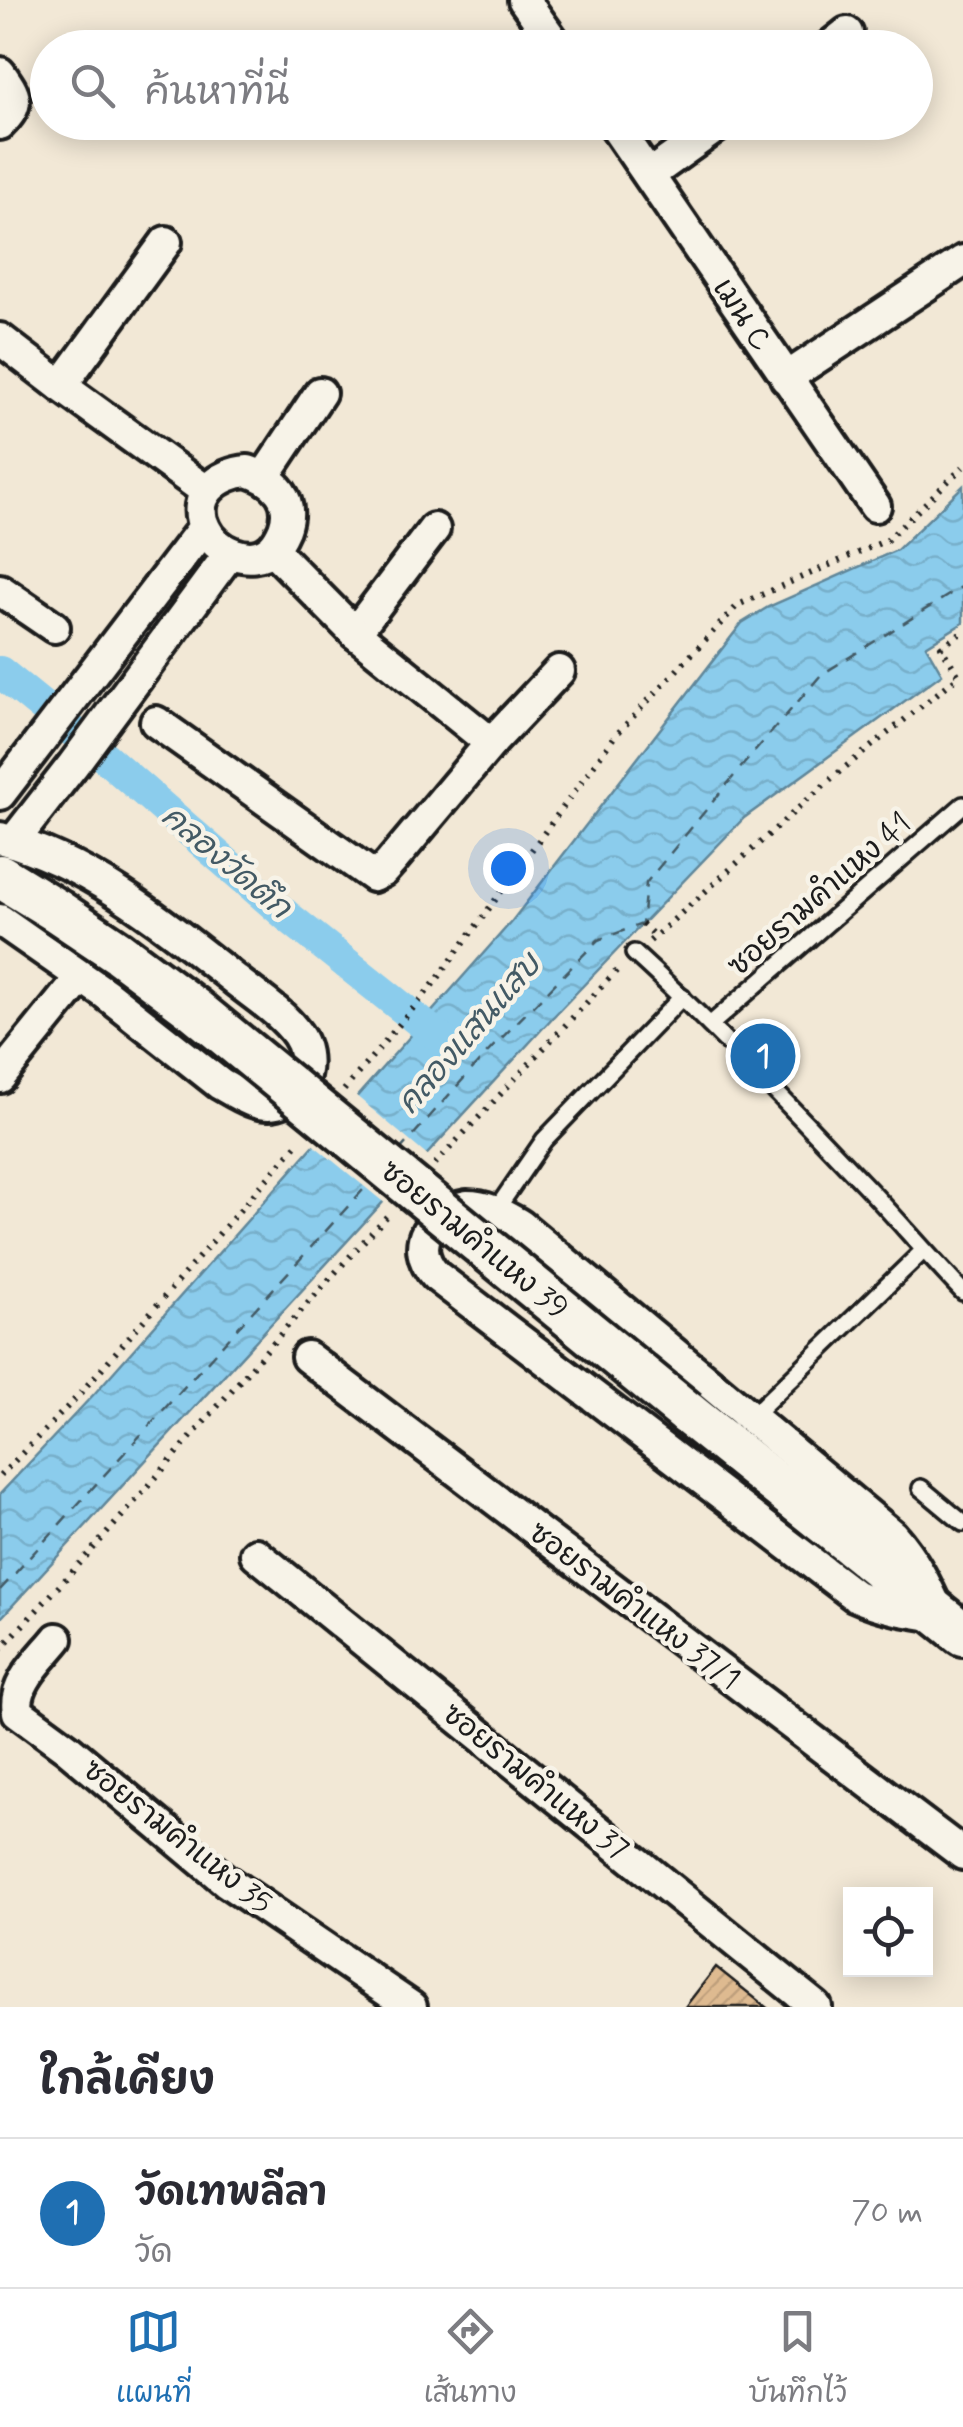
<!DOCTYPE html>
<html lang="th">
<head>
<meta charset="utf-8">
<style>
  body { margin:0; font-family:Mynerve,"Playpen Sans Thai",sans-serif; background:#f7f7f7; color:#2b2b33 }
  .controls { position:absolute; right:30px; bottom:30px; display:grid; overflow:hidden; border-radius:0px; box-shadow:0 5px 25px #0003 }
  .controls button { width:90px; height:90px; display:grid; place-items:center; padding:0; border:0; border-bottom:2px solid #e1e1e2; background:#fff; color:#2b2b33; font:50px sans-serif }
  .you { position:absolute; left:508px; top:868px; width:35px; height:35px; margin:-25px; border:8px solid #fff; border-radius:50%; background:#1a73e8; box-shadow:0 0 0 15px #1a73e833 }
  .badge { display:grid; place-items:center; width:65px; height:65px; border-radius:50%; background:#1f6fb2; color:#fff; font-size:32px; font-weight:700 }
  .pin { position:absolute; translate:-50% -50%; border:5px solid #fff; box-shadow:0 2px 10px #0006 }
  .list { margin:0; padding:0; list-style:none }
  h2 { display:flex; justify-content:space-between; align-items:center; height:130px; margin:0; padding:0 40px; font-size:42px }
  h2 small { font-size:32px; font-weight:400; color:#7c7c81 }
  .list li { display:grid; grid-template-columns:65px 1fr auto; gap:30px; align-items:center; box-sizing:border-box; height:150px; padding:0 40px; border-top:2px solid #e1e1e2 }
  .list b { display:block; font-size:38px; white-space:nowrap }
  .list p { margin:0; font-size:32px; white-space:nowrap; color:#7c7c81 }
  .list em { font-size:32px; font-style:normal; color:#7c7c81 }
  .icon { flex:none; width:55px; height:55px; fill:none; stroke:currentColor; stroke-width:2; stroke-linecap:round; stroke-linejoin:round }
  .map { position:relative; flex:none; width:963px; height:2007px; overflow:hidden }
  .search { position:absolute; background:#fff; box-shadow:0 5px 25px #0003; left:30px; right:30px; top:30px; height:110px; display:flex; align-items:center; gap:25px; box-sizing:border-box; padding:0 35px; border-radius:55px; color:#7c7c81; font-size:38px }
  .sheet { height:280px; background:#fff }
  nav { display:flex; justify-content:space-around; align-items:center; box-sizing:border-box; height:140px; border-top:2px solid #e1e1e2; background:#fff; font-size:28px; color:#7c7c81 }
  nav a { display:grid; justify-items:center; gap:5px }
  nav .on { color:#1f6fb2 }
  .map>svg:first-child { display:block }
</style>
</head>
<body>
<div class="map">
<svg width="963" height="2007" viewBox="0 0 963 2007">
  <defs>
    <pattern id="water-waves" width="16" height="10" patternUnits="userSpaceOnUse" patternTransform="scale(2.5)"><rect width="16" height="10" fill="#8bccec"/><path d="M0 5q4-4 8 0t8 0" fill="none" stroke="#77afca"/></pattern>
    <pattern id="building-hatch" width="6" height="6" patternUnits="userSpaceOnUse" patternTransform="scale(2.5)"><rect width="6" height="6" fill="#deba90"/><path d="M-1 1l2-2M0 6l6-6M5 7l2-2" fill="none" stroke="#be9f7c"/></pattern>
  </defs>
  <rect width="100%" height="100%" fill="#f2e8d6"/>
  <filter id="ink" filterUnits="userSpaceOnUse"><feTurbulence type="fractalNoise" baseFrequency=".01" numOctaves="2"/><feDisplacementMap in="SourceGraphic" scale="20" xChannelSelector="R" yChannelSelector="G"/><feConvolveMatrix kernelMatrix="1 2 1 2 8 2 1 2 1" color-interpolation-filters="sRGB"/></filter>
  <g filter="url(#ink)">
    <path fill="url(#water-waves)" stroke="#5f8699" stroke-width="2.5" d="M 963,486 L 963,623 L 926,646 L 942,674 L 744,818 L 554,1016 L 0,1619 L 0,1494 L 95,1393 L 512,921 L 742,623 L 768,607 L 897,550 Z"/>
    <path fill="#f2e8d6" d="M 354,1094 L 430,1158 L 387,1205 L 311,1143 Z"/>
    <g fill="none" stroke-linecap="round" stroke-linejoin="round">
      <path stroke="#8bccec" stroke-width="32" d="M 0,672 L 107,759 L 287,916 L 454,1049"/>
      <g stroke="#435a65" stroke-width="2.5" stroke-dasharray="12 10" stroke-linecap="butt">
        <path d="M 398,1152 L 484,1056 L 598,940 L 642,924 L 646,883 L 743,765 L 821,675 L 963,586"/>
        <path d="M 0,1590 L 372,1180"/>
      </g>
    </g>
    <path fill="url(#building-hatch)" stroke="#1c1c1c" stroke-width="2.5" d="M 716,1967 L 766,2007 L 685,2007 Z"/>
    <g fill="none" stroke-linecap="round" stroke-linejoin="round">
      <defs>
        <g id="service">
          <path d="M 634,953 C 713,1025 786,1102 860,1180 C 895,1216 927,1255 963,1292"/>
          <path d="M 710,1025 L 963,805"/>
          <path d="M 496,1210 L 544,1140 L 682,997"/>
          <path d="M 751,1417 L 923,1251"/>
          <path d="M 921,1488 L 963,1523"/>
        </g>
        <g id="minor">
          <path d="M 524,0 L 558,48"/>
          <path d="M 828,48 L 847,33"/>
          <path d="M 0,73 C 16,96 21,103 0,124"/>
          <path d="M 612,122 L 875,506"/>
          <path d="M 649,175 L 723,122"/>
          <path d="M 0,339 L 61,386 L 206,491"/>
          <path d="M 786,378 L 963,261"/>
          <path d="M 61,386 L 166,242"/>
          <path d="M 248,471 C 275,480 295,499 284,529 C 281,536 277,544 271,549 C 251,567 215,551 205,528 C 189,496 219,473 248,471 Z"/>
          <path d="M 264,477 L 320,393"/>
          <path d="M 0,590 L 54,627"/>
          <path d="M 355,633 L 434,529"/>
          <path d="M 156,722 L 373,876 L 383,871 L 391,862 L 491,743 L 355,633 L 272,549"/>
          <path d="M 491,743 L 559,671"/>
          <path d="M 0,794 L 204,527"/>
          <path d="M 0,838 C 90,863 162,922 234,979 C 255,996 281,1012 297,1034 C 313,1056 307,1096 277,1103 C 257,1108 236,1093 220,1084 L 106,994 L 0,920"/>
          <path d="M 13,842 L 73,765 L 230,553"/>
          <path d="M 0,1077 L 81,977"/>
          <path d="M 467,1206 C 488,1206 502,1215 520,1225 L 892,1535 C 914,1560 927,1586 940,1616 C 910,1612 882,1608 854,1595 L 436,1276 C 407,1245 431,1212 467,1206 Z"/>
          <path d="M 307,1357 L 963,1854"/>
          <path d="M 256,1554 L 816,2007"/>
          <path d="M 57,1639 C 41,1659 12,1684 18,1712 L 67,1748 L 226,1881 L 411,2007"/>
        </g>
        <g id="secondary">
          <path d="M 0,876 L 57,911"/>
          <path d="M 686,1412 L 963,1634"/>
        </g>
      </defs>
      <use href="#service" stroke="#1c1c1c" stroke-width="22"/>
      <use href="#minor" stroke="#1c1c1c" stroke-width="38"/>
      <use href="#secondary" stroke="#1c1c1c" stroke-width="50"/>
      <g stroke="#1c1c1c" stroke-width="6" stroke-dasharray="2.5 8" stroke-linecap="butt">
        <path d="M 642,924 L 656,937"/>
        <path d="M 650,941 L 833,777 L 959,676 L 941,647 L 963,632"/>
        <path d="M 344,1090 L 436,981 L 615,736 L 738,605 L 887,540 L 963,467"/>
        <path d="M 435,1164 L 621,966"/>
        <path d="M 0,1476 L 76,1398 L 300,1141"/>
        <path d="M 0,1649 C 135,1509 256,1356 389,1214"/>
      </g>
      <use href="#service" stroke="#f7f3e8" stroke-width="15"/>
      <use href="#minor" stroke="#f7f3e8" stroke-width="30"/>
      <use href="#secondary" stroke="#f7f3e8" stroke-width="42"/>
      <defs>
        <path id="secondary-bridge" d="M 57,911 L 118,952 L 194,1009 L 686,1412"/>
      </defs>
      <use href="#secondary-bridge" stroke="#1c1c1c" stroke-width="50" stroke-linecap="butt"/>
      <use href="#secondary-bridge" stroke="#f7f3e8" stroke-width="42"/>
    </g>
  </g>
  <g text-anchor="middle" stroke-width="9" stroke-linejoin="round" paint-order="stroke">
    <g font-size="30" fill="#1c1c1c" stroke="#f7f3e8">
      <text transform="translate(743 314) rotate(56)" y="10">เมน C</text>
      <text transform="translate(819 894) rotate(-41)" y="10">ซอยรามคำแหง 41</text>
      <text transform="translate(475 1239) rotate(39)" y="10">ซอยรามคำแหง 39</text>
      <text transform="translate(635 1605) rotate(37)" y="10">ซอยรามคำแหง 37/1</text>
      <text transform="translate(536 1781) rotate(39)" y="10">ซอยรามคำแหง 37</text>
      <text transform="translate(178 1836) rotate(38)" y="10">ซอยรามคำแหง 35</text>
    </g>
    <g font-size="32" font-style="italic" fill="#435a65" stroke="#f7f3e8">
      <text transform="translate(227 861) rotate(40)" y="11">คลองวัดตึก</text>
      <text transform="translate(468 1033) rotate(-49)" y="11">คลองแสนแสบ</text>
    </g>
  </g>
</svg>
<div class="controls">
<button><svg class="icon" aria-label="locate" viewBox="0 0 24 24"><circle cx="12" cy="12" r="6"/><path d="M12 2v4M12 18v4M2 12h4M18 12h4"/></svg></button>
</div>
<div class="you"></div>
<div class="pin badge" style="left:763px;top:1056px">1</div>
<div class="search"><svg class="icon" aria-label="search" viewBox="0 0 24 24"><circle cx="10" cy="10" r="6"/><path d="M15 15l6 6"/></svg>ค้นหาที่นี่</div>
</div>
<section class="sheet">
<h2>ใกล้เคียง<small></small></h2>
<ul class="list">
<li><span class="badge">1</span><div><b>วัดเทพลีลา</b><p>วัด</p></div><em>70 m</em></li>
</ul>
</section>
<nav>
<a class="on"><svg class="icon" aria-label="map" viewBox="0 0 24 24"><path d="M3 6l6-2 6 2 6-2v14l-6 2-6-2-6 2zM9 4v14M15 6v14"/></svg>แผนที่</a>
<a><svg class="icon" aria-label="directions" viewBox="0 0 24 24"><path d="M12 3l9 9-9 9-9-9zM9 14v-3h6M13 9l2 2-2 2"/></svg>เส้นทาง</a>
<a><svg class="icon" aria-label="saved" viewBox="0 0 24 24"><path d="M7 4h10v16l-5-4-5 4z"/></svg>บันทึกไว้</a>
</nav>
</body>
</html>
